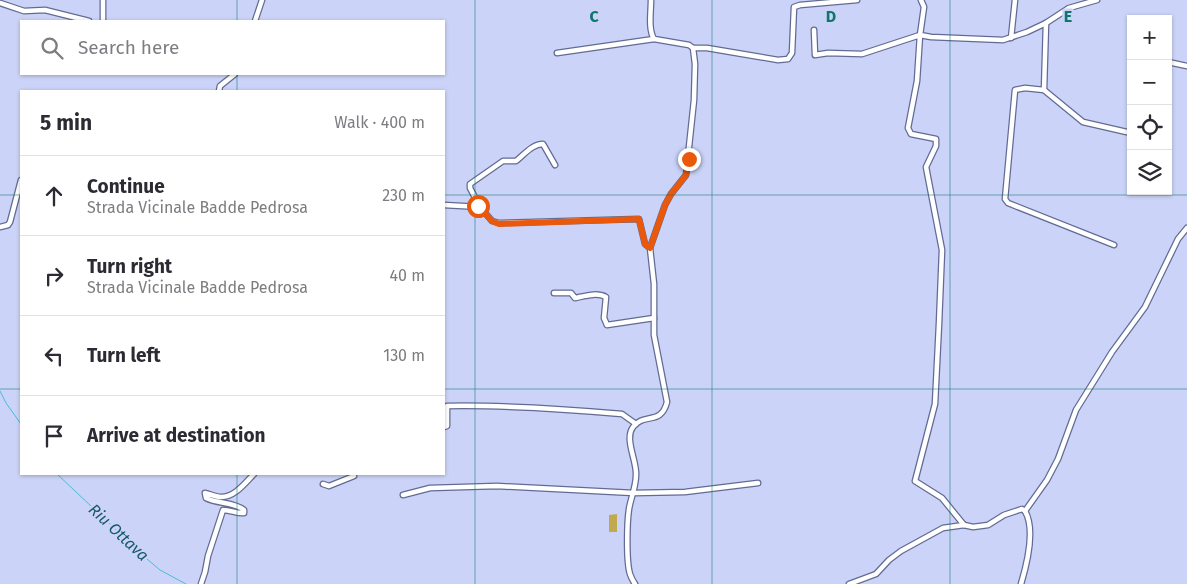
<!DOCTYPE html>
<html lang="en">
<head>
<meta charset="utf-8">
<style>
  body { margin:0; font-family:"Fira Sans",sans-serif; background:#f2f2f3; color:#2b2b33 }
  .controls { position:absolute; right:15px; top:15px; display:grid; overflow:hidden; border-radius:0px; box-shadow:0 1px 4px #0004 }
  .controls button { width:45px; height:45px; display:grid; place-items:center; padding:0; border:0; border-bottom:1px solid #e1e1e2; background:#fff; color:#2b2b33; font:25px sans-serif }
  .stop { position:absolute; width:15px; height:15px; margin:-11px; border:4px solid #ea580c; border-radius:50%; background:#fff }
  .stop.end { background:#ea580c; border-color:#fff; box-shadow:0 1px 5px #0008 }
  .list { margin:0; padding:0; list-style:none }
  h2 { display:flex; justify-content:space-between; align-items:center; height:65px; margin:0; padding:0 20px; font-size:21px }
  h2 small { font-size:16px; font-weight:400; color:#7c7c81 }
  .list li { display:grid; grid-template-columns:32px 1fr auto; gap:15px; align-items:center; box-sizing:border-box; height:80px; padding:0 20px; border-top:1px solid #e1e1e2 }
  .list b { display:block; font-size:19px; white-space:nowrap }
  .list p { margin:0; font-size:16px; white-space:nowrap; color:#7c7c81 }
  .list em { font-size:16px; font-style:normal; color:#7c7c81 }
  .icon { flex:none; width:28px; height:28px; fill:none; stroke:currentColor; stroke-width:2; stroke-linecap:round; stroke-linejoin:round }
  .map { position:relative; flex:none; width:1187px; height:584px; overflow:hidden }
  .search { position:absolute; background:#fff; box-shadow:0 1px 4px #0004; left:20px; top:20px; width:425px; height:55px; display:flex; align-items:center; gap:12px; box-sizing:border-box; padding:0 18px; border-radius:0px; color:#7c7c81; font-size:19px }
  .panel { position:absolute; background:#fff; box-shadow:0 1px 4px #0004; left:20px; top:90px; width:425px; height:385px; border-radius:0px }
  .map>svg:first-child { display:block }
</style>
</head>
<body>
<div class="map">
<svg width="1187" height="584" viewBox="0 0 1187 584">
  <rect width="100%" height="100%" fill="#cbd4f8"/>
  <path fill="#c0a94e" d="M 617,514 L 617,532 L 609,532 L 609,515 Z"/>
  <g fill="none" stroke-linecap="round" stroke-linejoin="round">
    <g stroke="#48bcd6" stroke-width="1">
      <path d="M 0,391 L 6,403 L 21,424"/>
      <path d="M 57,474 L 147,559 L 160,570 L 186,584"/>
    </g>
    <defs>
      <g id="minor">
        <path d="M 921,0 L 924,7 L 920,35 L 931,37 L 1003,40 L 1027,32 L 1046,23 L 1069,8 L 1097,0"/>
        <path d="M 0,3 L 24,11 L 45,10 L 89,21"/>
        <path d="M 103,21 L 103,0"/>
        <path d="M 255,21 L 262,0"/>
        <path d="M 1046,23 L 1044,90 L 1083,122 L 1131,133"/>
        <path d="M 814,30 L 815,55 L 828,53 L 862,54 L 920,35 L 917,81 L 908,128 L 911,134 L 936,139 L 936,146 L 926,167 L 942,250 L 939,324 L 935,404 L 915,481 L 942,498 L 964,525"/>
        <path d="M 1011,38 L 1015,0"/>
        <path d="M 693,48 L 707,48 L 778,60 L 788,59 L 792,53 L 794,7 L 800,5 L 857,0"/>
        <path d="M 557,53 L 654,39"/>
        <path d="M 1168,62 L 1187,66"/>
        <path d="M 1044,90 L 1025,88 L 1015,90 L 1005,199 L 1008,203 L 1114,245"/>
        <path d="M 219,91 L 220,86 L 235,74"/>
        <path d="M 444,205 L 480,207 L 492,221 L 499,223 L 639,219 L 645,244 L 650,248"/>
        <path d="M 480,207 L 470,188 L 470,184 L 503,161 L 516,161 C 524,155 532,144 543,144 L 555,165"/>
        <path d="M 0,227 L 8,225 L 10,222 L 21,180"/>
        <path d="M 554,293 L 571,293 L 575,298 C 585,296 597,292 606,297 L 604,318 L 607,325 L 654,318"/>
        <path d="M 444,427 L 447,426 L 447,406 C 505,405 564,409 622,414 L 636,424"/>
        <path d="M 323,484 L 329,486 L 354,476 L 353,474"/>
        <path d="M 403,495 L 430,488 L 497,486 L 634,493 L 685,492 L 758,483"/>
        <path d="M 1025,511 L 1047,480 L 1058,459 L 1076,410 L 1112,352 L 1145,307 L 1178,239 L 1187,228"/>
        <path d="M 201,584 L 205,572 L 208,556 L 223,510 C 231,510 237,514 244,513 L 244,510 C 234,502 218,504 206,498 L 205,493 C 210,494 216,497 221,497 C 235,497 245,483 254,474"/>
        <path d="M 635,584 C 633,581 631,577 630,574 C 626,561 627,522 629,509 C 631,497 636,487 636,475 C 637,461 624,439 633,427 C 644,412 661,426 667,402 L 654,335 L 654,284 L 650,248 L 665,205 L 671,194 L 686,175 L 694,100 L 695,64 L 693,48 L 689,45 L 654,39 C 648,29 651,12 651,0"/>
        <path d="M 849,584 L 876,574 L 889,560 L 901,551 L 943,528 L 964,525 L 973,527 L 988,525 L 1004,515 L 1022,509 L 1025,511"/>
        <path d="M 1021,584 C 1027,564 1036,530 1025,511"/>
      </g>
    </defs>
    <use href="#minor" stroke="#626b93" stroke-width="7"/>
    <use href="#minor" stroke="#fff" stroke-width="4.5"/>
  </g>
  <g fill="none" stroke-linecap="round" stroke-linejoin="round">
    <path stroke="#ea580c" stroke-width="6" d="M 478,206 L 492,221 L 499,224 L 639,219 L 645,244 L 650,248 L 665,205 L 671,194 L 686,175 L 689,159"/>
  </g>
  <path fill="none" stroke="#0f766e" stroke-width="1" stroke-opacity="0.55" d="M 237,0 L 237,21M 475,0 L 475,584M 712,0 L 712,584M 950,0 L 950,584M 237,74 L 237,91M 0,195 L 21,195M 444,195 L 1187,195M 0,389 L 21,389M 444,389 L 1187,389M 237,474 L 237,584"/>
  <g text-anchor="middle" stroke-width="5" stroke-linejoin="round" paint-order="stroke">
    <g font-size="16" font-style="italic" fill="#185966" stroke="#cbd4f8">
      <text transform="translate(119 532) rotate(43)" y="6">Riu Ottava</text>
    </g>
  </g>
  <g font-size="16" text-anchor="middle" font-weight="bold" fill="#0f766e" stroke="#cbd4f8" stroke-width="5" stroke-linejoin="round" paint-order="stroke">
    <text x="594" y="22">C</text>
    <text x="831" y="22">D</text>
    <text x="1068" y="22">E</text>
  </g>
</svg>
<div class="controls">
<button>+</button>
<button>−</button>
<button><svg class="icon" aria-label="locate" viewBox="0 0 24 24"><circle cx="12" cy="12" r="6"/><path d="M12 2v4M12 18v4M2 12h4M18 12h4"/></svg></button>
<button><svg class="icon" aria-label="layers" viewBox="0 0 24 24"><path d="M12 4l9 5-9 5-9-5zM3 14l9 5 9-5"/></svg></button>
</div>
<div class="stop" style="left:478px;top:206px"></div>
<div class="stop end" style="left:689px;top:159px"></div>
<div class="search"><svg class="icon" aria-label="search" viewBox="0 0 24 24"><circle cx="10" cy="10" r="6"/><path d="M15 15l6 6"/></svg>Search here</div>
<section class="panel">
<h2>5 min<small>Walk · 400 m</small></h2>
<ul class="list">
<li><svg class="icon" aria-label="ahead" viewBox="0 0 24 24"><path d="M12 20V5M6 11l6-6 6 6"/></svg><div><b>Continue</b><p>Strada Vicinale Badde Pedrosa</p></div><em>230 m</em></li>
<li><svg class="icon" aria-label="right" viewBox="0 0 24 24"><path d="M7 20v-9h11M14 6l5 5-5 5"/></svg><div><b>Turn right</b><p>Strada Vicinale Badde Pedrosa</p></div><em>40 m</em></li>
<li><svg class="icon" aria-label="left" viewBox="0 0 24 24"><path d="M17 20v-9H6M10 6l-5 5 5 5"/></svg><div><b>Turn left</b></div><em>130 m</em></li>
<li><svg class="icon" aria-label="arrive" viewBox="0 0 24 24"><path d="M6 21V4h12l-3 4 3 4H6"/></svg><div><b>Arrive at destination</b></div></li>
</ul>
</section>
</div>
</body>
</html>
